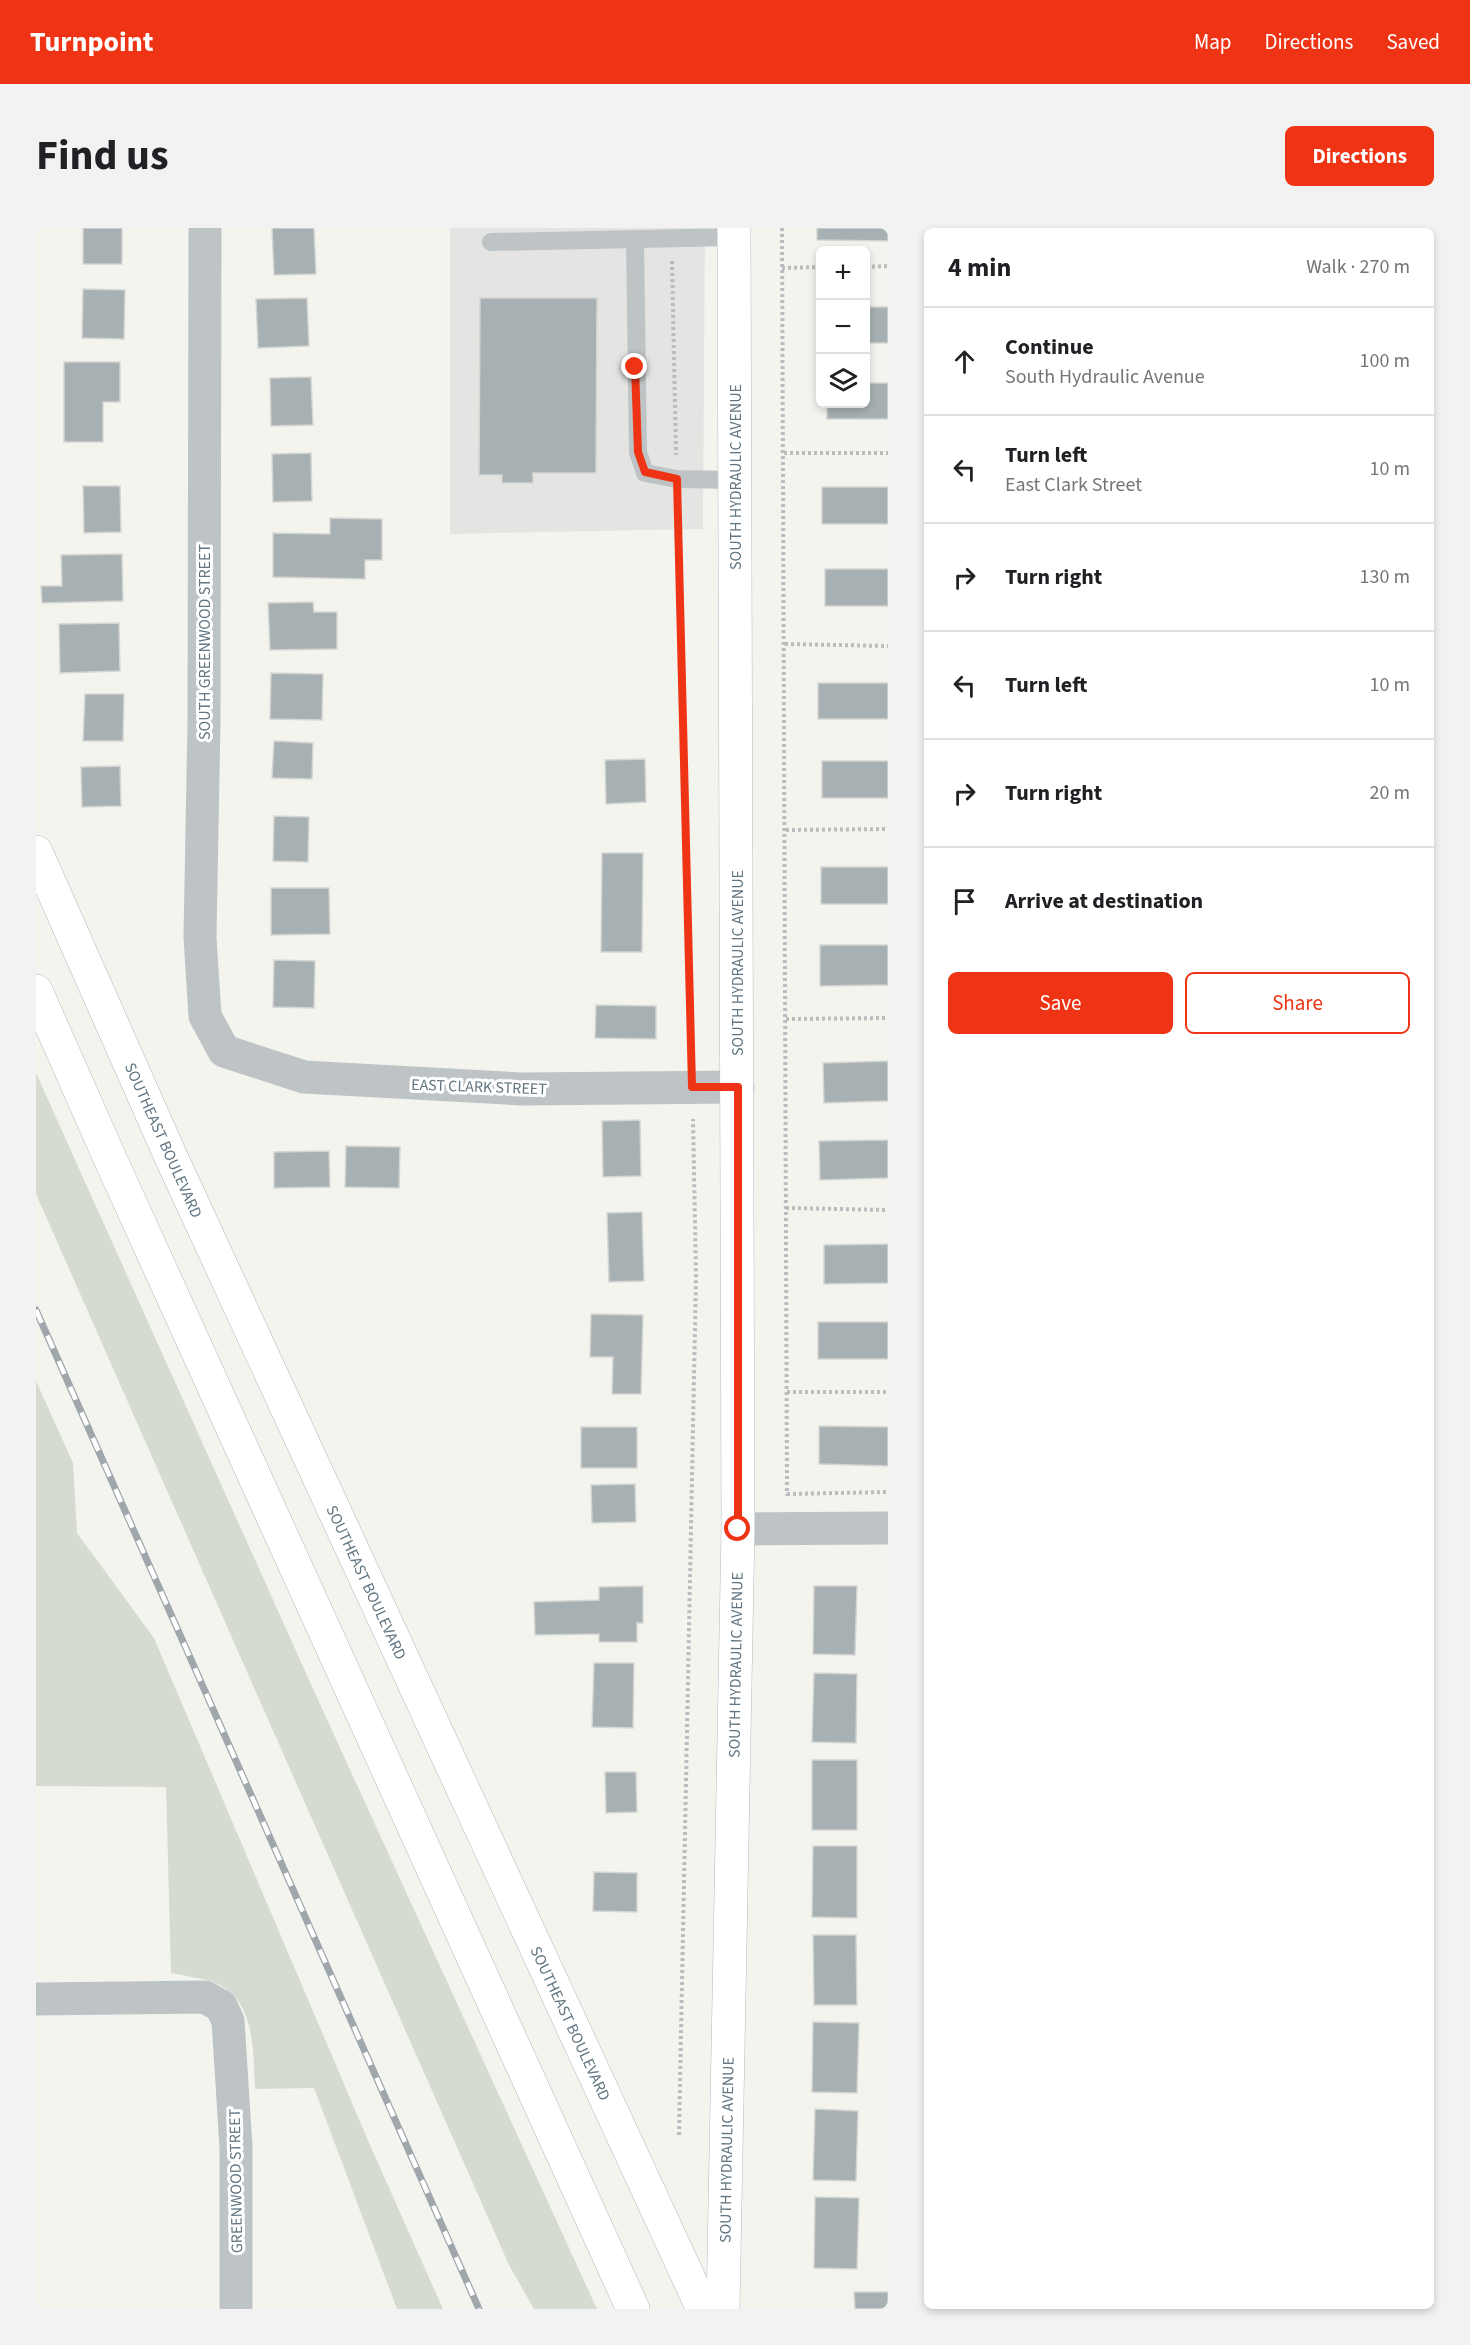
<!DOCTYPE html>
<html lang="en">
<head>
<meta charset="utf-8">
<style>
  body { margin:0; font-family:"Source Sans 3",sans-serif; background:#f2f2f2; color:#202124 }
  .controls { position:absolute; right:18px; top:18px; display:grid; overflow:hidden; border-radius:9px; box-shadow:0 3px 9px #0003 }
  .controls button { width:54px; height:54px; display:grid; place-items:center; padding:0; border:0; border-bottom:2px solid #e0e0e0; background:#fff; color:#202124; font:30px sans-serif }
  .stop { position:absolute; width:18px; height:18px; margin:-14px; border:4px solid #ee3415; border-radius:50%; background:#fff }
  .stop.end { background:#ee3415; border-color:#fff; box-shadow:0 2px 6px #0008 }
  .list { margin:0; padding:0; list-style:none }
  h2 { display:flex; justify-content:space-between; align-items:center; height:78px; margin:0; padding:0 24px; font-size:26px }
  h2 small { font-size:20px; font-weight:400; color:#757577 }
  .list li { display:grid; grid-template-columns:39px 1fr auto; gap:18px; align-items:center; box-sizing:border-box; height:108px; padding:0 24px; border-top:2px solid #e0e0e0 }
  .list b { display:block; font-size:22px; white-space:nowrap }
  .list p { margin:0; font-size:20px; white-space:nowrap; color:#757577 }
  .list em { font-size:20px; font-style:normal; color:#757577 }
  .actions { display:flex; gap:12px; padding:18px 24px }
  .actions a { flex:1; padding:14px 0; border:2px solid #ee3415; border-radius:9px; text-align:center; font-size:21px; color:#ee3415 }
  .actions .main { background:#ee3415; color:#fff }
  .icon { flex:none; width:33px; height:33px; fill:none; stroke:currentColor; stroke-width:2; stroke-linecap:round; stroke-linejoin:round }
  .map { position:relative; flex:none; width:852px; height:2081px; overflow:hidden; border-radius:9px }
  header { display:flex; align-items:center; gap:36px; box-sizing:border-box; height:84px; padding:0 30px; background:#ee3415; color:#fff }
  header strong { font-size:28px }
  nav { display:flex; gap:33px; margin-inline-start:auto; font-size:21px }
  .intro { display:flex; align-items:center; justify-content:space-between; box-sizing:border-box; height:144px; padding:0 36px }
  h1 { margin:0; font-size:42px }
  .button { padding:15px 27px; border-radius:9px; background:#ee3415; color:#fff; font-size:21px; font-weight:700 }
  main { display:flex; gap:36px; padding:0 36px }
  aside { flex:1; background:#fff; border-radius:9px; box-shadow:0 3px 9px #0003 }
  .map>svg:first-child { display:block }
</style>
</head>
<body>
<header>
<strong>Turnpoint</strong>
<nav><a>Map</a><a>Directions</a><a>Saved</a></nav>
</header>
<div class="intro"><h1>Find us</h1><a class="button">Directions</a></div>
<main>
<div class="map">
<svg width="852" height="2081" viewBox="0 0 852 2081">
  <rect width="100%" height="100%" fill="#f4f4ef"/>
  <path fill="#e4e5e3" d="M 414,0 L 669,0 L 667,301 L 414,306 Z"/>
  <g fill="#d5dbd0">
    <path d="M 0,845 L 283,1474 L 561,2081 L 498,2081 L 473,2037 L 0,966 Z"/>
    <path d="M 0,1153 L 37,1235 L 41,1305 L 118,1410 L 334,1917 L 407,2081 L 361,2081 L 278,1860 L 219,1861 C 217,1823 220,1770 177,1754 C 164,1750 149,1748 135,1745 L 130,1559 L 0,1558 Z"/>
  </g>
  <g fill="#a7b1b4" stroke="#d5d5d2" stroke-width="1.5">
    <rect x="47" y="0" width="39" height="36"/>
    <path d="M 236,0 L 278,0 L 280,46 L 238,47 Z"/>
    <path d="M 781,0 L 852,0 L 852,13 L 781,12 Z"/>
    <path d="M 47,61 L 89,62 L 88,111 L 46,110 Z"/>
    <path d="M 271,70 L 273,118 L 222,120 L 220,71 Z"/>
    <path d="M 444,70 L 561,70 L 560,245 L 497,245 L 497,255 L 466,255 L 466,247 L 443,247 Z"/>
    <rect x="830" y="79" width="22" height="36"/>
    <path d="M 28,134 L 84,134 L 84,174 L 67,174 L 67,214 L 28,214 Z"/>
    <path d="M 275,149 L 277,197 L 235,198 L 234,150 Z"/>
    <path d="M 830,155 L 852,155 L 852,191 L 791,191 L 791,176 L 830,176 Z"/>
    <path d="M 275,225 L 276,273 L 237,274 L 236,226 Z"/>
    <path d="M 47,258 L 84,258 L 85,304 L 48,305 Z"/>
    <rect x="786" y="259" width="66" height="37"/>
    <path d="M 294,290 L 346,291 L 346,332 L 329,332 L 329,351 L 237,349 L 237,305 L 294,306 Z"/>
    <path d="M 86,326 L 87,373 L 6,375 L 5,358 L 26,358 L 25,327 Z"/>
    <rect x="789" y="341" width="63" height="37"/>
    <path d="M 277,374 L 278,384 L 301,384 L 301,421 L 234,422 L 232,375 Z"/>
    <path d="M 83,395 L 84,443 L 24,445 L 23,396 Z"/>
    <path d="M 235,445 L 287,446 L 286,492 L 234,491 Z"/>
    <rect x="782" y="455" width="70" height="36"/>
    <path d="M 49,466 L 88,466 L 87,513 L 47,513 Z"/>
    <path d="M 238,513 L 277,515 L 276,551 L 236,550 Z"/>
    <path d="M 609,531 L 610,574 L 570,576 L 569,532 Z"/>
    <rect x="786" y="533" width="66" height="37"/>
    <path d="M 84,538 L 85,578 L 46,579 L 45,539 Z"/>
    <path d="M 238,588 L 273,589 L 272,634 L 237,633 Z"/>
    <path d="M 566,625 L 607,625 L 606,724 L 565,724 Z"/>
    <rect x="785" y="639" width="67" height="37"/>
    <path d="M 235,660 L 293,660 L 294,706 L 235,707 Z"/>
    <path d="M 784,717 L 852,717 L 852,757 L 784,758 Z"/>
    <path d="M 238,732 L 279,733 L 278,780 L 237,779 Z"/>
    <path d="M 560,777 L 620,778 L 620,811 L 559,810 Z"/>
    <path d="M 852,833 L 852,873 L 788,875 L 787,835 Z"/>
    <path d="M 604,892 L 605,948 L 567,949 L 566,893 Z"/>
    <path d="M 852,912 L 852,950 L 784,952 L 783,913 Z"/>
    <path d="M 310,918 L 364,919 L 363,960 L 309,959 Z"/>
    <path d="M 293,923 L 294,959 L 238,960 L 238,924 Z"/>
    <path d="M 606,984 L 608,1053 L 573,1054 L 571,985 Z"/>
    <path d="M 852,1016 L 852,1055 L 788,1056 L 788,1017 Z"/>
    <path d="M 555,1086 L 607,1087 L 605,1166 L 576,1166 L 577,1129 L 554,1129 Z"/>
    <rect x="782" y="1094" width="70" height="37"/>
    <path d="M 783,1198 L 852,1199 L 852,1238 L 783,1236 Z"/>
    <rect x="545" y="1199" width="56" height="41"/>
    <path d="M 599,1256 L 600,1294 L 556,1295 L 555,1257 Z"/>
    <path d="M 607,1358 L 607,1395 L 601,1395 L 601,1414 L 563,1414 L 563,1406 L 499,1407 L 498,1374 L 563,1372 L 563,1359 Z"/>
    <path d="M 778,1358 L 821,1358 L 819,1427 L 777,1426 Z"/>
    <path d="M 558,1435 L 598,1435 L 597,1500 L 556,1499 Z"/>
    <path d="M 778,1445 L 821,1446 L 820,1515 L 776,1514 Z"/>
    <rect x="776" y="1532" width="45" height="70"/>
    <path d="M 569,1544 L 600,1544 L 601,1584 L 570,1585 Z"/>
    <path d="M 777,1618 L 821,1618 L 821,1690 L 776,1689 Z"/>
    <path d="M 558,1644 L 601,1645 L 601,1684 L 557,1683 Z"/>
    <path d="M 777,1707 L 820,1707 L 821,1777 L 778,1777 Z"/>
    <path d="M 777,1794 L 823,1795 L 821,1865 L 776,1864 Z"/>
    <path d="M 779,1881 L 822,1883 L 820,1953 L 777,1952 Z"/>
    <path d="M 779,1969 L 823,1970 L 821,2041 L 778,2040 Z"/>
    <path d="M 818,2064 L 852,2064 L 852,2081 L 819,2081 Z"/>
  </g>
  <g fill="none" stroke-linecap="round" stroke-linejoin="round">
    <defs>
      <path id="secondary" d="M 687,2081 L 702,1301 L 698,0"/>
      <g id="primary">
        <path d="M 0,624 L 135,929 L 667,2081"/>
        <path d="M 0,763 L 72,926 L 597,2081"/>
      </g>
    </defs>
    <use href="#secondary" stroke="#b3b9bd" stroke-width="34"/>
    <use href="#primary" stroke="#b2b7ba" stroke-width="34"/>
    <g stroke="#babdbf" stroke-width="4" stroke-dasharray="3 3" stroke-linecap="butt">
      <path d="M 746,0 L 751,1266 L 852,1264"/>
      <path d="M 636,33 L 640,227"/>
      <path d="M 830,39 L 852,38"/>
      <path d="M 746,40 L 784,39"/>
      <path d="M 748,225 L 852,225"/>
      <path d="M 641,273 L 655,830"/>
      <path d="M 749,416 L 852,418"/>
      <path d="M 750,602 L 852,601"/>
      <path d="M 750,791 L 852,790"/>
      <path d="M 750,980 L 852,982"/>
      <path d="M 751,1164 L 852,1164"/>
      <path d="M 643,1907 L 660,1048 L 657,891"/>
    </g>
    <g stroke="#bec4c6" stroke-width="18">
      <path d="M 599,11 L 602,224 L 609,245 L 641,251 L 698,252"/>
      <path d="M 455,14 L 698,9"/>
    </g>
    <g stroke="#bec4c6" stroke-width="33">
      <path d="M 169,0 L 168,494 L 164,709 L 169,788 L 188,823 L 268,849 L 486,861 L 702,859"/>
      <path d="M 702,1301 L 852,1300"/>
      <path d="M 0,1771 L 169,1769 L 185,1778 L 192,1793 L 200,1919 L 200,2081"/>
    </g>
    <use href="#secondary" stroke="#fff" stroke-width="33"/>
    <use href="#primary" stroke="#fff" stroke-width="33"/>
    <defs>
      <path id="rail" d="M 0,1082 L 443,2081"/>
    </defs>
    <use href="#rail" stroke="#9fa7ac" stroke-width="7"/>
    <use href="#rail" stroke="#fff" stroke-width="4.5" stroke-dasharray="14" stroke-linecap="butt"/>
  </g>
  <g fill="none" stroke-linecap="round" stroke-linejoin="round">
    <path stroke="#ee3415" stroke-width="8" d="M 599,139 L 602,224 L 609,244 L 641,251 L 656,859 L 702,859 L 702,1301"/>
  </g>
  <g text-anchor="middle" stroke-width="6" stroke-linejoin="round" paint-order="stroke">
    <g font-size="16" fill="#617682" stroke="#fff">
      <text transform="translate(699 249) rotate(-90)" y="6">SOUTH HYDRAULIC AVENUE</text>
      <text transform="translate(168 414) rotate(-90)" y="6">SOUTH GREENWOOD STREET</text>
      <text transform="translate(701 735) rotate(-90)" y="6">SOUTH HYDRAULIC AVENUE</text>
      <text transform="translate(443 858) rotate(2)" y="6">EAST CLARK STREET</text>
      <text transform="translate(128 912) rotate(66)" y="6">SOUTHEAST BOULEVARD</text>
      <text transform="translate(331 1354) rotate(65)" y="6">SOUTHEAST BOULEVARD</text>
      <text transform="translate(699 1437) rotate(-89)" y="6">SOUTH HYDRAULIC AVENUE</text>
      <text transform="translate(535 1795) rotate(65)" y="6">SOUTHEAST BOULEVARD</text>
      <text transform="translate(690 1922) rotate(-89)" y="6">SOUTH HYDRAULIC AVENUE</text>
      <text transform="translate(199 1953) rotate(-91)" y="6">GREENWOOD STREET</text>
    </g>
  </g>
</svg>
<div class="controls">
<button>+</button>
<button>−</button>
<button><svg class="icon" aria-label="layers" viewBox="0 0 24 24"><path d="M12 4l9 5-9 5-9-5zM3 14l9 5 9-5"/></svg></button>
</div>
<div class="stop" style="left:702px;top:1301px"></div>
<div class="stop end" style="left:599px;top:139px"></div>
</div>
<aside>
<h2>4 min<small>Walk · 270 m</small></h2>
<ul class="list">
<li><svg class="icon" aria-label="ahead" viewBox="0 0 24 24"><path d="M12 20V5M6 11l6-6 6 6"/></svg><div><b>Continue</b><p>South Hydraulic Avenue</p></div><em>100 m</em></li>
<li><svg class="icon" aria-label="left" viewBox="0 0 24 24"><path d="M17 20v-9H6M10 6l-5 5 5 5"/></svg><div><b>Turn left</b><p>East Clark Street</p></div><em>10 m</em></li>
<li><svg class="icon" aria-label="right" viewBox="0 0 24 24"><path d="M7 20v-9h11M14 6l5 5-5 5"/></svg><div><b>Turn right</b></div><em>130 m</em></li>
<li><svg class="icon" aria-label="left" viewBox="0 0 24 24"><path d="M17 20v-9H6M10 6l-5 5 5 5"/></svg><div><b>Turn left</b></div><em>10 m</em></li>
<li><svg class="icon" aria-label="right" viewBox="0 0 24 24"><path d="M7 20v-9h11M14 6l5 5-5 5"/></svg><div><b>Turn right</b></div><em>20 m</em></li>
<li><svg class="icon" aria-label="arrive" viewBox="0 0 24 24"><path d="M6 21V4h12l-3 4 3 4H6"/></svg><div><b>Arrive at destination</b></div></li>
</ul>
<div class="actions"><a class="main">Save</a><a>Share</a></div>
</aside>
</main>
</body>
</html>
